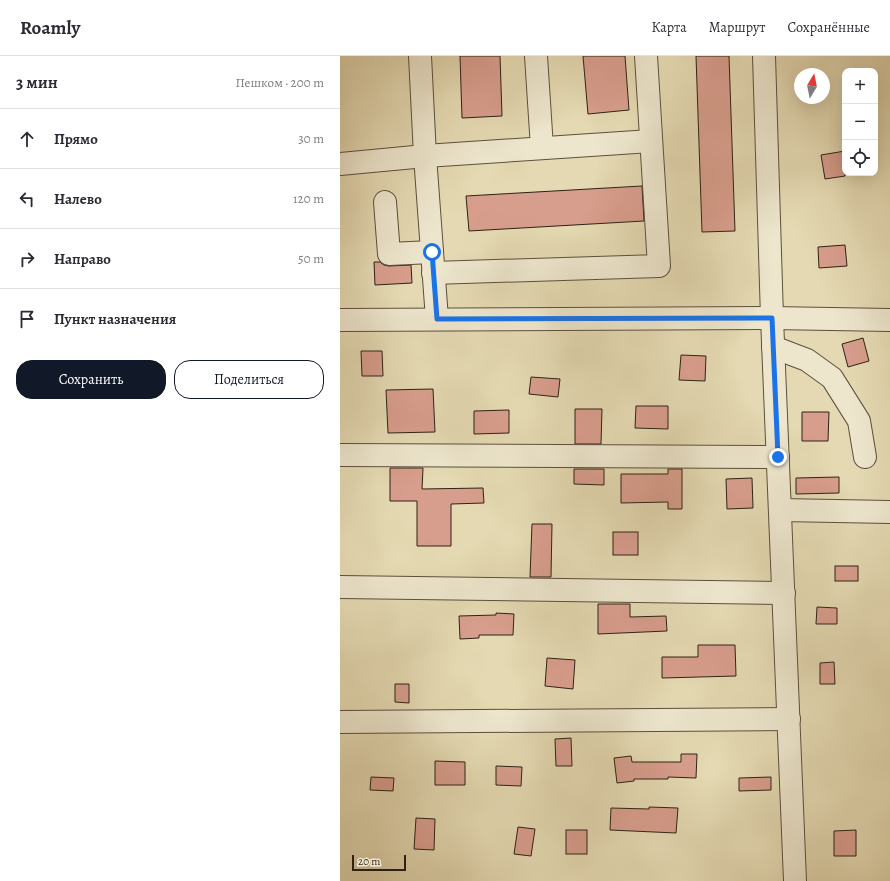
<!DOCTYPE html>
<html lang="ru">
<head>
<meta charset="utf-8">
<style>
  body { margin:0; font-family:Alegreya,serif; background:#f7f7f7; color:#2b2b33 }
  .controls { position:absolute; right:12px; top:12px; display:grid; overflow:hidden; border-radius:8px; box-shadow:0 4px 16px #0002 }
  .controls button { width:36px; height:36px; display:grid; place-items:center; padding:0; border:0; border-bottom:1px solid #e1e1e2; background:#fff; color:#2b2b33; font:20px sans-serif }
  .compass { position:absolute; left:454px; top:12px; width:36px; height:36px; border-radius:50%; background:#fff; box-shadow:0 4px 16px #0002; rotate:10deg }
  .scale { position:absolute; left:12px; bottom:10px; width:54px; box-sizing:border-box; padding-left:4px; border:2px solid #2e2214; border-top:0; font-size:11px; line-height:14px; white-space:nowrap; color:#2e2214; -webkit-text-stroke:3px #ede6cd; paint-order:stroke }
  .stop { position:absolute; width:12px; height:12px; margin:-9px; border:3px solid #1a73e8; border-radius:50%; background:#fff }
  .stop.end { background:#1a73e8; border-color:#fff; box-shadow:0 1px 4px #0008 }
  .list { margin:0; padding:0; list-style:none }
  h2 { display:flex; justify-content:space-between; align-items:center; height:52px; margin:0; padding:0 16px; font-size:17px }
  h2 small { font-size:13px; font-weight:400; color:#7c7c81 }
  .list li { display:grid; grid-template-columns:26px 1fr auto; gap:12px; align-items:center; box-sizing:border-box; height:60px; padding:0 16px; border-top:1px solid #e1e1e2 }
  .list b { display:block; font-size:15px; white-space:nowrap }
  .list em { font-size:13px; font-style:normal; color:#7c7c81 }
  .actions { display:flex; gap:8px; padding:12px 16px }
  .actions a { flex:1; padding:9px 0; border:1px solid #111827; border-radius:16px; text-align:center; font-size:14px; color:#111827 }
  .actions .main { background:#111827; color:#fff }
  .icon { flex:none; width:22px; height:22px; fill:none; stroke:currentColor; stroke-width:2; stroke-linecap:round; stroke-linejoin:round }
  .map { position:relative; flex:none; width:550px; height:825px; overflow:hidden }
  header { display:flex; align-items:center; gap:24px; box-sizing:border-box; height:56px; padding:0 20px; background:#fff; border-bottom:1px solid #e1e1e2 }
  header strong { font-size:19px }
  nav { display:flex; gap:22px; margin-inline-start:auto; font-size:14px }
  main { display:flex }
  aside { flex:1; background:#fff }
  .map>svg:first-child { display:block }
</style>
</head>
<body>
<header>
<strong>Roamly</strong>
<nav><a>Карта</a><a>Маршрут</a><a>Сохранённые</a></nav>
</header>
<main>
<aside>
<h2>3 мин<small>Пешком · 200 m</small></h2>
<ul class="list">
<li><svg class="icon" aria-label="ahead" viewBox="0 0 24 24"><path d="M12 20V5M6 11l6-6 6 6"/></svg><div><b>Прямо</b></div><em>30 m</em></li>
<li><svg class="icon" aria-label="left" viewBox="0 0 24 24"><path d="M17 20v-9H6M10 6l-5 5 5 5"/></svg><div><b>Налево</b></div><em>120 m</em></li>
<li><svg class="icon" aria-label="right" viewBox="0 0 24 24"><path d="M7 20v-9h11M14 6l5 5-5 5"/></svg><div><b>Направо</b></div><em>50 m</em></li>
<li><svg class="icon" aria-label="arrive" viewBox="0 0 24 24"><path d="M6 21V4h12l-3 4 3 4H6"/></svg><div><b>Пункт назначения</b></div></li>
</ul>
<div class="actions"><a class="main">Сохранить</a><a>Поделиться</a></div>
</aside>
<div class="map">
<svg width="550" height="825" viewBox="0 0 550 825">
  <rect width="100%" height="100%" fill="#e4d9b2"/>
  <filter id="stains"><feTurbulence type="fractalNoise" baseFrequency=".005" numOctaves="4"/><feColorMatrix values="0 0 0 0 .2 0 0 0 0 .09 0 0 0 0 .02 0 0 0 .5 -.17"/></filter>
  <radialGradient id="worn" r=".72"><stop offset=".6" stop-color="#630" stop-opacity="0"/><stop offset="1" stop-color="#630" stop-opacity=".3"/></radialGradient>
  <g fill="#d89e8d" stroke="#2e2214">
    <path d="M 120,0 L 160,0 L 162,60 L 122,62 Z"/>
    <path d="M 243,0 L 285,0 L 289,54 L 248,58 Z"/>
    <path d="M 356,0 L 389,0 L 395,175 L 362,176 Z"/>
    <path d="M 505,95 L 505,120 L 485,123 L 481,99 Z"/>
    <path d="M 302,130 L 304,165 L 129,175 L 126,140 Z"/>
    <path d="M 505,189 L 507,210 L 479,212 L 478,191 Z"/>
    <path d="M 34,206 L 40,206 L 44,209 L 49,210 L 71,209 L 72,227 L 35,229 Z"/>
    <path d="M 523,282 L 529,305 L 508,311 L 502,288 Z"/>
    <path d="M 21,295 L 42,295 L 43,320 L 22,320 Z"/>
    <path d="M 341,299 L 366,300 L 365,325 L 339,324 Z"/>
    <path d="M 191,321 L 220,323 L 218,341 L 189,338 Z"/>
    <path d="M 93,333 L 95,376 L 48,377 L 46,334 Z"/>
    <path d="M 296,350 L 328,350 L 328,373 L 295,372 Z"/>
    <path d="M 235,353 L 262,353 L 261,388 L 235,388 Z"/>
    <path d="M 169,354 L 169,377 L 134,378 L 134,355 Z"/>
    <path d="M 462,356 L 489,356 L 488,385 L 462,385 Z"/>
    <path d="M 50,412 L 83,412 L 82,433 L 143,432 L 144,447 L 111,448 L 111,490 L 77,490 L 77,445 L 50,445 Z"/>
    <path d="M 234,413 L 264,413 L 264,429 L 234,428 Z"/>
    <path d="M 328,413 L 342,413 L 342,453 L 328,453 L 328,446 L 281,447 L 281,418 L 328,418 Z"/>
    <path d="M 499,421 L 499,437 L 456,438 L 456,422 Z"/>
    <path d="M 412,422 L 413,452 L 387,453 L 386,423 Z"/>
    <path d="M 192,468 L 212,468 L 211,521 L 190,521 Z"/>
    <rect x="273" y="476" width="25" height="23"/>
    <rect x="495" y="510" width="23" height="15"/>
    <path d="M 258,548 L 290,548 L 290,561 L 326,560 L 327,575 L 258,578 Z"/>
    <path d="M 477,551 L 497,552 L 497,568 L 476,568 Z"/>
    <path d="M 156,557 L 174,558 L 173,579 L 139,579 L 139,582 L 120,583 L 119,560 L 156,559 Z"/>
    <path d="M 358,589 L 395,589 L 396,620 L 322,622 L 322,601 L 358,601 Z"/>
    <path d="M 207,602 L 235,604 L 233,633 L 205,630 Z"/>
    <path d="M 494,606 L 495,628 L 480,628 L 480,607 Z"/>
    <path d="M 55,628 L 69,628 L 69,647 L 55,646 Z"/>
    <path d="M 231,682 L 232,710 L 216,710 L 215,683 Z"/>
    <path d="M 341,698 L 357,698 L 356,722 L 328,721 L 328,723 L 294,723 L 294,725 L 277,727 L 274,702 L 291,700 L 292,706 L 341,706 Z"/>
    <path d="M 95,705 L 125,706 L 125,729 L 95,729 Z"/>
    <path d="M 156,710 L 182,711 L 181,730 L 156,729 Z"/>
    <path d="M 31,721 L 54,722 L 53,735 L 30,734 Z"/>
    <path d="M 431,721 L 431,734 L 399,735 L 399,722 Z"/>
    <path d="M 309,751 L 338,752 L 336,777 L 270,774 L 271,752 L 309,753 Z"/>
    <path d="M 76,762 L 95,763 L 94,794 L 74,793 Z"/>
    <path d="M 178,771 L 195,773 L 191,800 L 174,798 Z"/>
    <rect x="226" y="774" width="21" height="24"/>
    <path d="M 516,774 L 516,800 L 494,800 L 494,775 Z"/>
  </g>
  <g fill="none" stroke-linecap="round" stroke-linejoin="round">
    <defs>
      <g id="minor">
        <path d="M 80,0 L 85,100 L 97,263"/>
        <path d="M 196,0 L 202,92"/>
        <path d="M 424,0 L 432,262 L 455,825"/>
        <path d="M 0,108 L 85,100 L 311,85"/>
        <path d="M 45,146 L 49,198 L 92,196"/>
        <path d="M 93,217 L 319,210 L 306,0"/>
        <path d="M 0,264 L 432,262 L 550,264"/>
        <path d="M 433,291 L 467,304 L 492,322 L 519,365 L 525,401"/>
        <path d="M 0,399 L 438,401"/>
        <path d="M 440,454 L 550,456"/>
        <path d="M 0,531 L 444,537"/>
        <path d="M 0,666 L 449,663"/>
      </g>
    </defs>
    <use href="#minor" stroke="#5c503c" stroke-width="24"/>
    <use href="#minor" stroke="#ede6cd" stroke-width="22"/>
  </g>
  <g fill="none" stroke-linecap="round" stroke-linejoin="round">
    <path stroke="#1a73e8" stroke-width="5" d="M 92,196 L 97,263 L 432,262 L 438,401"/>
  </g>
  <rect width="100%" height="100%" filter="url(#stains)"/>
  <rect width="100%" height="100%" fill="url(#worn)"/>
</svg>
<div class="controls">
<button>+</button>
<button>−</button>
<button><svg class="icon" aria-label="locate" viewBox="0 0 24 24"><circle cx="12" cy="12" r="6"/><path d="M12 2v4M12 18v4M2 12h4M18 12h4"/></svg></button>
</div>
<svg class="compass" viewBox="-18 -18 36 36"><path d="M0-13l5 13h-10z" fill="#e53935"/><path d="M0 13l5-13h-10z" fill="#7c7c81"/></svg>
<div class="scale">20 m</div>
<div class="stop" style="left:92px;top:196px"></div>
<div class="stop end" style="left:438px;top:401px"></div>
</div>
</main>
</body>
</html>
